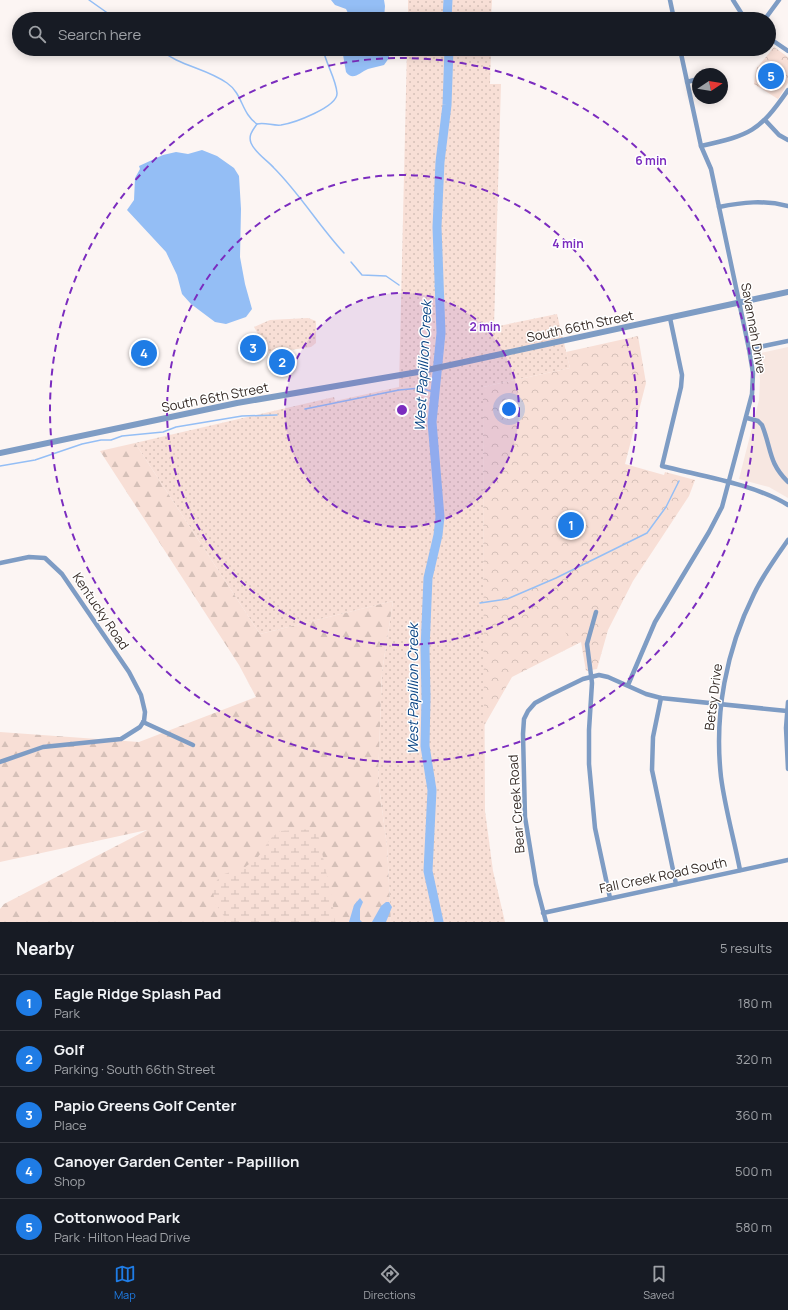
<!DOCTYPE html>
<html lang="en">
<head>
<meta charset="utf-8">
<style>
  body { margin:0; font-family:Manrope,sans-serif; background:#20242c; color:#f1f3f6 }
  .compass { position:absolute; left:692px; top:68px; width:36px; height:36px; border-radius:50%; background:#171b24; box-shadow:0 2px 10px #0003; rotate:78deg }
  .you { position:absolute; left:509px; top:409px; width:14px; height:14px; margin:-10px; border:3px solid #fff; border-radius:50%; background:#1a73e8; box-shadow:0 0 0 6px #1a73e833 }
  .badge { display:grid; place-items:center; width:26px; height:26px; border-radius:50%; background:#1f7ce5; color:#fff; font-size:13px; font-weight:700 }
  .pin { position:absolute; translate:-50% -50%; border:2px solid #fff; box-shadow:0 1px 4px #0006 }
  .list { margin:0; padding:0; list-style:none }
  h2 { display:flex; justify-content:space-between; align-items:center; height:52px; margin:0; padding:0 16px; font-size:17px }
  h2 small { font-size:13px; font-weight:400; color:#9ea1a6 }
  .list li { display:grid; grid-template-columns:26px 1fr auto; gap:12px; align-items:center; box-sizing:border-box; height:56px; padding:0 16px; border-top:1px solid #363941 }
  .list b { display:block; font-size:15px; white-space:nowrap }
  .list p { margin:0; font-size:13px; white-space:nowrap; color:#9ea1a6 }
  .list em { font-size:13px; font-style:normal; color:#9ea1a6 }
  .icon { flex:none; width:22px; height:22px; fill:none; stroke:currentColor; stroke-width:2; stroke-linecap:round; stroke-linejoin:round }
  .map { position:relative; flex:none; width:788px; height:922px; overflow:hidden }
  .search { position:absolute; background:#171b24; box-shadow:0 2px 10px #0003; left:12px; right:12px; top:12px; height:44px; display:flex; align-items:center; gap:10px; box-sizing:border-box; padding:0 14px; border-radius:22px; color:#9ea1a6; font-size:15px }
  .sheet { height:332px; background:#171b24 }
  nav { display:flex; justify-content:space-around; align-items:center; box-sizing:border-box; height:56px; border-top:1px solid #363941; background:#171b24; font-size:11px; color:#9ea1a6 }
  nav a { display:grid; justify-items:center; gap:2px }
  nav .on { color:#1f7ce5 }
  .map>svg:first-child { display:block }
</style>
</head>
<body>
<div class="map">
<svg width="788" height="922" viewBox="0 0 788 922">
  <defs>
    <pattern id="grass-dots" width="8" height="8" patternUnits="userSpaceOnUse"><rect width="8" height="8" fill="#f8dfd6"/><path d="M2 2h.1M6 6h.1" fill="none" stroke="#d5c0b8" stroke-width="1.8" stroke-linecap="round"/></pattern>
    <pattern id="forest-firs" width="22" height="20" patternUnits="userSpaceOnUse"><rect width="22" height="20" fill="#f8dfd6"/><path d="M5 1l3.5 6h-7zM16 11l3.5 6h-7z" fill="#d5c0b8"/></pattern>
    <pattern id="wetland-marsh" width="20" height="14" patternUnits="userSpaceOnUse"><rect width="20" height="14" fill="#f8dfd6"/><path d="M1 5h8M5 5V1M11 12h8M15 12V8" fill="none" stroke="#d5c0b8"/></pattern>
    <pattern id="park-crowns" width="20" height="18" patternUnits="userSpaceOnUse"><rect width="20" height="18" fill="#f8dfd6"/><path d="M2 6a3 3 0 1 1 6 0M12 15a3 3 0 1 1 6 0" fill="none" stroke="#d5c0b8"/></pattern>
  </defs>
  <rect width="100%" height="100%" fill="#fcf5f3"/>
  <path fill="#f7e7e1" d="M 788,347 L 788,498 L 769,487 L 739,479 L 759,400 L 760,380 L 757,354 Z"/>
  <g fill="url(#grass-dots)">
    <path d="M 408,0 L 492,0 L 491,19 L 408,19 Z"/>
    <path d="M 407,49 L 491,49 L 490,84 L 501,84 L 494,327 L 557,314 L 570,368 L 483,387 L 485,811 L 493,871 L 505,922 L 391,922 L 387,846 L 378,779 L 382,672 L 393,601 L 260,634 L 135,443 L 334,397 L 335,401 L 399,387 Z"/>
    <path d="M 308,318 L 316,321 L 316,343 L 311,347 L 269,353 L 254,327 L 270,320 Z"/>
  </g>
  <path fill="url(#forest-firs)" d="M 135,443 L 260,634 L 393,601 L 382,672 L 378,779 L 387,846 L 391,922 L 0,922 L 0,909 L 4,904 L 147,830 L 0,862 L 0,732 L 139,742 L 256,697 L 239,665 L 100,451 Z"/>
  <path fill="url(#wetland-marsh)" d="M 312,829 L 318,834 L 332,899 L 335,922 L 228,922 L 215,903 L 213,892 L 217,880 L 224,874 L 244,868 L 258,857 L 271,838 L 280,831 Z"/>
  <g fill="url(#park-crowns)">
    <path d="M 774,47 L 788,57 L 788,83 L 778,99 L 754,84 L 756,69 Z"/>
    <path d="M 638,336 L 646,383 L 625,464 L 664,475 L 665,472 L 695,480 L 689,496 L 633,581 L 608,630 L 597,669 L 586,671 L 581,642 L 512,677 L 484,726 L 483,387 L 570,368 L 566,352 Z"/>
  </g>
  <path fill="#f8dfd6" d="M 562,627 L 567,635 L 553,642 L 548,634 Z"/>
  <g fill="#94bef5">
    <path d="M 331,0 L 384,0 L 385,6 L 384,19 L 351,19 L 346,9 L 335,5 Z"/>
    <path d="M 342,49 L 389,49 L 389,58 L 384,65 C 379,66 373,68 368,69 C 360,72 353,82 346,72 Z"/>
    <path d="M 202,150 L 217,156 L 234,168 L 239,176 L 241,209 L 240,257 L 245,284 L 252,309 L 246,317 L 226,324 L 215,322 L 191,304 L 182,294 L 177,275 L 166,252 L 127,210 L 134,200 L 135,178 L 140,169 L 139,166 L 163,155 L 176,152 L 188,154 Z"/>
    <path d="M 360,898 L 363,902 L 360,909 L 360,920 L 362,922 L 349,922 L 354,905 Z"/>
    <path d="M 386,902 L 389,902 L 392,907 L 386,922 L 372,922 L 381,906 Z"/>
  </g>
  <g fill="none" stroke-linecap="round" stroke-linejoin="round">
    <g stroke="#94bef5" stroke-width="1.5">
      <path d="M 89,0 L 116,19"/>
      <path d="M 159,49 C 179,66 206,68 227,83 C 243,94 241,113 257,124"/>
      <path d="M 323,49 C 326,64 336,79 337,93 C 338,107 294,123 281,125 C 273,126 265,122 257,124 C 253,130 248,135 251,143 C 255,153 268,161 274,168 C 300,194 319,226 344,253"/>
      <path d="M 351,262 L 362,275 L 386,276 L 399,285"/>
      <path d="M 435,286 L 440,288"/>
      <path d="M 305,409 L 399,390 L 421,388 L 436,393"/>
      <path d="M 0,466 L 35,460 L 82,444 L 101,440 L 111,440 L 122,436 L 163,432 L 176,427 L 242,416 L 277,415"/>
      <path d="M 480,603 L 507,599 L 556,578 L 647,533 L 666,507 L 679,481"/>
    </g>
    <g stroke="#94bef5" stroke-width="9">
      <path d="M 447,19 L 448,0"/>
      <path d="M 439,922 L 428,871 L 432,790 L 425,746 L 426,697 L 425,649 L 428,578 L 438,535 L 440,517 L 432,422 L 441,333 L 437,227 L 440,162 L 447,105 L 449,49"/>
    </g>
    <g stroke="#7e9cc4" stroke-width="4.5">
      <path d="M 670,0 L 674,19"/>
      <path d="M 733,0 L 745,19"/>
      <path d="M 765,19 L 779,0"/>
      <path d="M 769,38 L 788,51"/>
      <path d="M 687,82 L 698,79"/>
      <path d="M 765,120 L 779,135 L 788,140"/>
      <path d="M 701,146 C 750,135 759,132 788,90"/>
      <path d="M 719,207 C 743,202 764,200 788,206"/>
      <path d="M 670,318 L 682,375 L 681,387 L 662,466 C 701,476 754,484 788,505"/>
      <path d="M 749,349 L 788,341"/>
      <path d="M 747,418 L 758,421 L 762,425 C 772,450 768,462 788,482"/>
      <path d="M 0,563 L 29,557 L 45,558 L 62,574 L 129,672 L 141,695 L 145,712 L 144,721 L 140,727 L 121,739 L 43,747 L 0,762"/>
      <path d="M 596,612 L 587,644 L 592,683 L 589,730 L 589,764 L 595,828 L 610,898"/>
      <path d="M 628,685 L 655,622 L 709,532 L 722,507 L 752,394 L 753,373 L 749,349 L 711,169 L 701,146 L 680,49"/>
      <path d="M 661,698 L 653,737 L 652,770 L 676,884"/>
      <path d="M 788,702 L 786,728 L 788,769"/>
      <path d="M 143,722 L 193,745"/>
      <path d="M 740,870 C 734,839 725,808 721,777 C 714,714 726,650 754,594 C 763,575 776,557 788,540"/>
      <path d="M 543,913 L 788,860"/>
      <path d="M 546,922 L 536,884 L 525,817 L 523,734 L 524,719 L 528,711 L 535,703 L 550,695 L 583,679 L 599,675 L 608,677 L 646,694 L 661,698 L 787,711"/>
    </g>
    <path stroke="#7e9cc4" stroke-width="6" d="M 0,453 L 237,403 L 418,372 L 788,292"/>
  </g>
  <circle cx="402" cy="410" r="117" fill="#7b2cbf" fill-opacity=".12"/>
  <g fill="none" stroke="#7b2cbf" stroke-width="2" stroke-dasharray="7 5">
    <circle cx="402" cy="410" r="117"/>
    <circle cx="402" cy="410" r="235"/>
    <circle cx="402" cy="410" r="352"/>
  </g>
  <g text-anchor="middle" stroke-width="3" stroke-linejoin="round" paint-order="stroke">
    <g font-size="13" fill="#362b26" stroke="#fff">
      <text transform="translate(580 326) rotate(-12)" y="5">South 66th Street</text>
      <text transform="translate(754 328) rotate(80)" y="5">Savannah Drive</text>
      <text transform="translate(215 397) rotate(-11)" y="5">South 66th Street</text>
      <text transform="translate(101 611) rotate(56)" y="5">Kentucky Road</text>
      <text transform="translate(713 697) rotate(-83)" y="5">Betsy Drive</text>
      <text transform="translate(516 804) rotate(-94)" y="5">Bear Creek Road</text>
      <text transform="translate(663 875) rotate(-12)" y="5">Fall Creek Road South</text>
    </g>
    <g font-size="14" font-style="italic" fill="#0a4484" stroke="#fff">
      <text transform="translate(423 366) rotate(-87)" y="5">West Papillion Creek</text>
      <text transform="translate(413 689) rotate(-90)" y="5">West Papillion Creek</text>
    </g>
  </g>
  <circle cx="402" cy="410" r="6" fill="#7b2cbf" stroke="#fff" stroke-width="2"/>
  <g font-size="12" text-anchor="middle" font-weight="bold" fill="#7b2cbf" stroke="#fff" stroke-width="3" stroke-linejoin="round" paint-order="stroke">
    <text x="651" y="165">6 min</text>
    <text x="568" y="248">4 min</text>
    <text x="485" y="331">2 min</text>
  </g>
</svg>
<svg class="compass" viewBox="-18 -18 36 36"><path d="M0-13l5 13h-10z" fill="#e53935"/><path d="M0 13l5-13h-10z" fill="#9ea1a6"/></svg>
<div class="you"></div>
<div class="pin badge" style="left:571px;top:525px">1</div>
<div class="pin badge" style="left:282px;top:362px">2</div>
<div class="pin badge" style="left:253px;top:348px">3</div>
<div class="pin badge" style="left:144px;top:353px">4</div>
<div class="pin badge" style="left:771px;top:76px">5</div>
<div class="search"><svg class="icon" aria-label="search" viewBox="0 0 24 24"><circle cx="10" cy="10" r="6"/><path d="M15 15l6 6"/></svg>Search here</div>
</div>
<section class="sheet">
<h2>Nearby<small>5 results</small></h2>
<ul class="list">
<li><span class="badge">1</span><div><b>Eagle Ridge Splash Pad</b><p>Park</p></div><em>180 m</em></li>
<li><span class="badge">2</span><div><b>Golf</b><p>Parking · South 66th Street</p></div><em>320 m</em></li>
<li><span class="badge">3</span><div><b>Papio Greens Golf Center</b><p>Place</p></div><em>360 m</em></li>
<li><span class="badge">4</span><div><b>Canoyer Garden Center - Papillion</b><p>Shop</p></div><em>500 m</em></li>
<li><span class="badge">5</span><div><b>Cottonwood Park</b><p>Park · Hilton Head Drive</p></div><em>580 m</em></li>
</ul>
</section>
<nav>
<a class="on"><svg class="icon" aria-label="map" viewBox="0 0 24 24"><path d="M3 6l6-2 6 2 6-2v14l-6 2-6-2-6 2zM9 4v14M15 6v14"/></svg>Map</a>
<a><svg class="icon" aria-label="directions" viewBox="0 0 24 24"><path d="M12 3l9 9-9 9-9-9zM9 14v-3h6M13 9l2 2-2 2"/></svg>Directions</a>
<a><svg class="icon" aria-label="saved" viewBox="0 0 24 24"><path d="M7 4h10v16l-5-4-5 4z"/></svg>Saved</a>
</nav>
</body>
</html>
